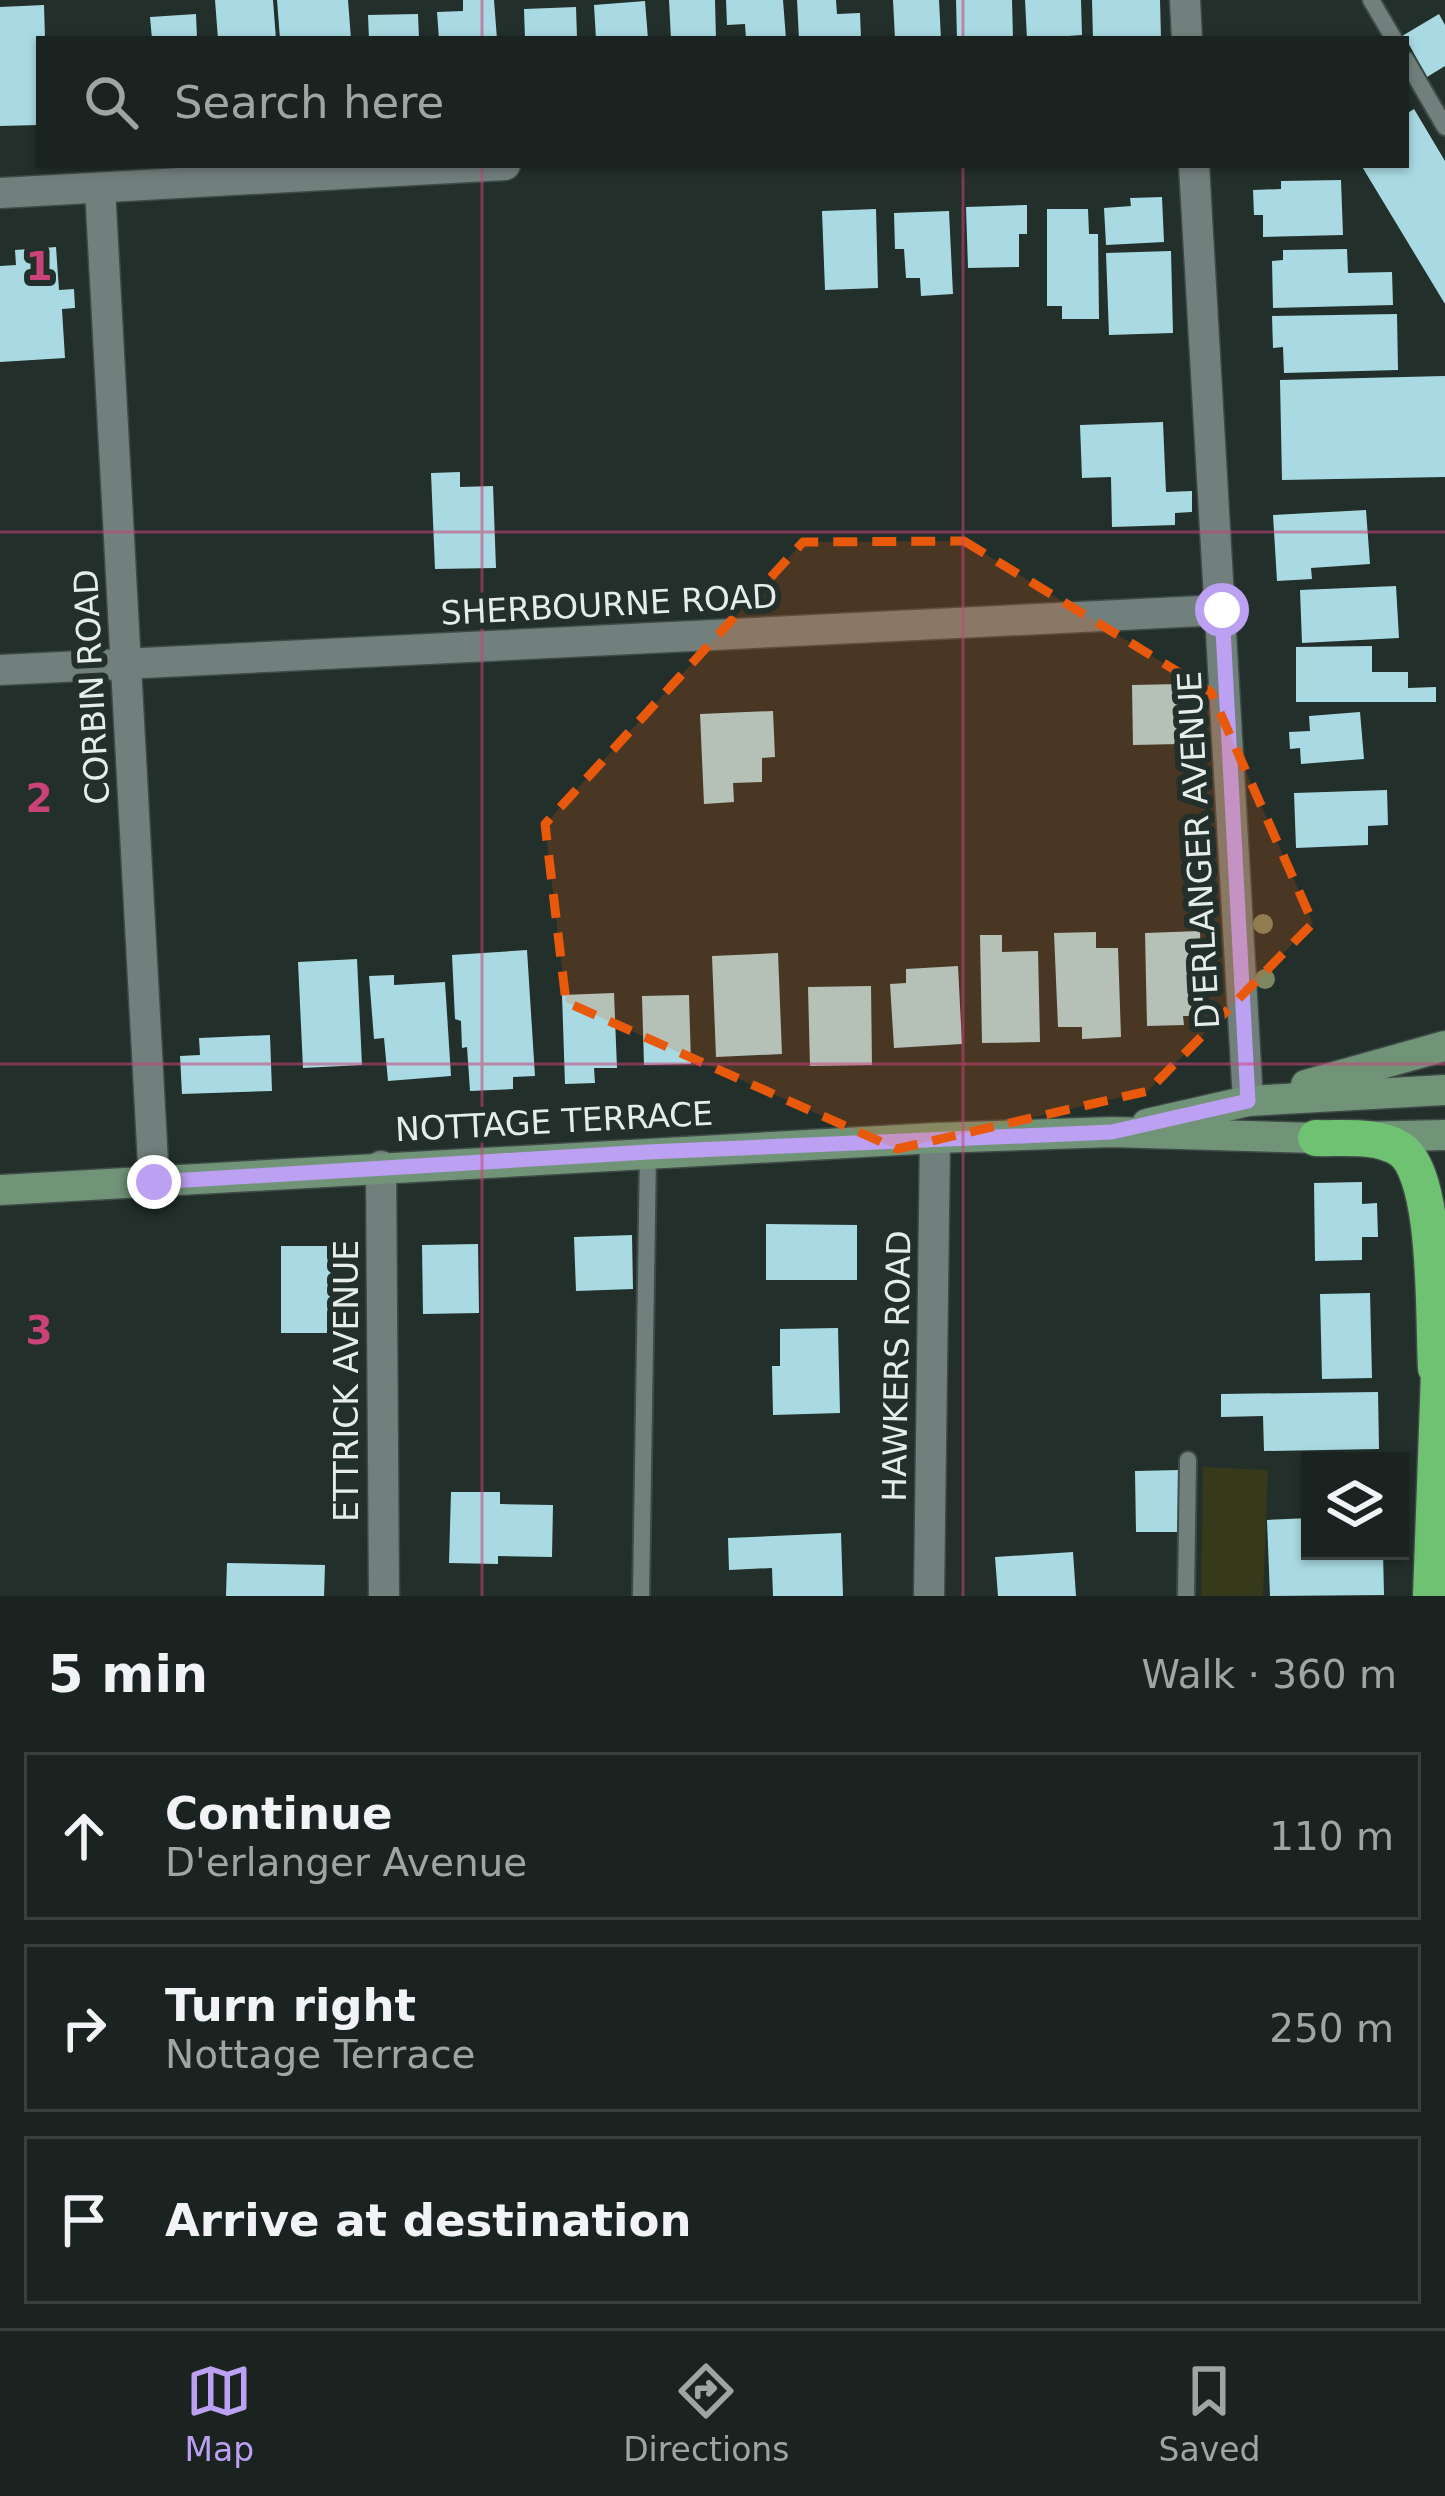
<!DOCTYPE html>
<html lang="en">
<head>
<meta charset="utf-8">
<style>
  body { margin:0; font-family:"DejaVu Sans",sans-serif; background:#232b29; color:#f1f3f6 }
  .controls { position:absolute; right:36px; bottom:36px; display:grid; overflow:hidden; border-radius:0px; box-shadow:0 3px 9px #0004 }
  .controls button { width:108px; height:108px; display:grid; place-items:center; padding:0; border:0; border-bottom:3px solid #38403e; background:#1a2320; color:#f1f3f6; font:60px sans-serif }
  .stop { position:absolute; width:36px; height:36px; margin:-27px; border:9px solid #bca0f2; border-radius:50%; background:#fff }
  .stop.end { background:#bca0f2; border-color:#fff; box-shadow:0 3px 12px #0008 }
  .list { margin:0; padding:0; list-style:none }
  h2 { display:flex; justify-content:space-between; align-items:center; height:156px; margin:0; padding:0 48px; font-size:51px }
  h2 small { font-size:39px; font-weight:400; color:#9fa4a5 }
  .list li { display:grid; grid-template-columns:78px 1fr auto; gap:36px; align-items:center; box-sizing:border-box; height:168px; margin:0 24px 24px; padding:0 24px; border:3px solid #38403e; border-radius:0px }
  .list b { display:block; font-size:45px; white-space:nowrap }
  .list p { margin:0; font-size:39px; white-space:nowrap; color:#9fa4a5 }
  .list em { font-size:39px; font-style:normal; color:#9fa4a5 }
  .icon { flex:none; width:66px; height:66px; fill:none; stroke:currentColor; stroke-width:2; stroke-linecap:round; stroke-linejoin:round }
  .map { position:relative; flex:none; width:1445px; height:1596px; overflow:hidden }
  .search { position:absolute; background:#1a2320; box-shadow:0 3px 9px #0004; left:36px; right:36px; top:36px; height:132px; display:flex; align-items:center; gap:30px; box-sizing:border-box; padding:0 42px; border-radius:0px; color:#9fa4a5; font-size:45px }
  .sheet { height:732px; background:#1a2320 }
  nav { display:flex; justify-content:space-around; align-items:center; box-sizing:border-box; height:168px; border-top:3px solid #38403e; background:#1a2320; font-size:33px; color:#9fa4a5 }
  nav a { display:grid; justify-items:center; gap:6px }
  nav .on { color:#bca0f2 }
  .map>svg:first-child { display:block }
</style>
</head>
<body>
<div class="map">
<svg width="1445" height="1596" viewBox="0 0 1445 1596">
  <rect width="100%" height="100%" fill="#222f2b"/>
  <path fill="#37391b" d="M 1203,1467 L 1268,1470 L 1263,1596 L 1201,1596 Z"/>
  <g fill="#a9dae3">
    <path d="M 215,0 L 273,0 L 276,39 L 218,39 Z"/>
    <path d="M 277,0 L 348,0 L 351,39 L 280,39 Z"/>
    <path d="M 463,0 L 494,0 L 497,39 L 439,39 L 437,12 L 463,11 Z"/>
    <path d="M 669,0 L 715,0 L 716,39 L 671,39 Z"/>
    <path d="M 726,0 L 783,0 L 786,39 L 746,39 L 745,24 L 727,25 Z"/>
    <path d="M 797,0 L 836,0 L 837,14 L 860,13 L 861,39 L 799,39 Z"/>
    <path d="M 893,0 L 939,0 L 941,39 L 895,39 Z"/>
    <path d="M 956,0 L 1012,0 L 1013,39 L 957,39 Z"/>
    <path d="M 1025,0 L 1081,0 L 1082,35 L 1027,39 Z"/>
    <path d="M 1092,0 L 1160,0 L 1161,39 L 1093,39 Z"/>
    <path d="M 645,1 L 648,39 L 596,39 L 594,5 Z"/>
    <path d="M 44,5 L 45,39 L 39,39 L 39,125 L 0,126 L 0,7 Z"/>
    <path d="M 576,7 L 577,39 L 525,39 L 524,9 Z"/>
    <path d="M 196,14 L 197,39 L 152,39 L 150,17 Z"/>
    <path d="M 418,14 L 419,39 L 369,39 L 368,15 Z"/>
    <path d="M 1439,14 L 1445,25 L 1445,66 L 1427,77 L 1406,39 L 1397,39 Z"/>
    <path d="M 1414,109 L 1445,161 L 1445,304 L 1361,165 L 1406,165 L 1406,114 Z"/>
    <path d="M 1341,180 L 1343,235 L 1263,237 L 1263,215 L 1254,215 L 1253,190 L 1281,189 L 1281,181 Z"/>
    <path d="M 1162,197 L 1164,242 L 1106,245 L 1104,208 L 1131,206 L 1130,198 Z"/>
    <path d="M 1027,205 L 1027,234 L 1019,234 L 1019,267 L 968,268 L 966,207 Z"/>
    <path d="M 876,209 L 878,288 L 825,290 L 822,211 Z"/>
    <path d="M 1047,209 L 1088,209 L 1089,234 L 1098,234 L 1099,319 L 1062,319 L 1062,306 L 1047,306 Z"/>
    <path d="M 949,211 L 953,294 L 921,296 L 920,278 L 906,278 L 904,249 L 895,249 L 894,213 Z"/>
    <path d="M 56,247 L 59,290 L 74,289 L 75,308 L 62,309 L 65,358 L 0,362 L 0,266 L 16,265 L 15,250 Z"/>
    <path d="M 1347,249 L 1348,273 L 1392,272 L 1393,305 L 1273,308 L 1272,261 L 1283,260 L 1283,250 Z"/>
    <path d="M 1171,251 L 1173,333 L 1109,335 L 1106,253 Z"/>
    <path d="M 1397,314 L 1398,370 L 1284,373 L 1283,347 L 1273,348 L 1272,316 Z"/>
    <path d="M 1445,376 L 1445,477 L 1282,480 L 1280,380 Z"/>
    <path d="M 1163,422 L 1166,492 L 1192,491 L 1192,512 L 1175,513 L 1175,525 L 1112,527 L 1111,477 L 1082,478 L 1080,425 Z"/>
    <path d="M 460,472 L 460,487 L 493,486 L 496,568 L 435,569 L 431,473 Z"/>
    <path d="M 1366,510 L 1370,564 L 1311,568 L 1312,579 L 1277,581 L 1273,515 Z"/>
    <path d="M 1396,586 L 1399,638 L 1302,643 L 1300,590 Z"/>
    <path d="M 1372,646 L 1372,672 L 1408,672 L 1408,688 L 1436,687 L 1436,702 L 1296,702 L 1296,647 Z"/>
    <path d="M 1180,684 L 1181,744 L 1133,745 L 1132,685 Z"/>
    <path d="M 773,711 L 775,757 L 762,758 L 762,782 L 733,783 L 734,802 L 704,804 L 700,714 Z"/>
    <path d="M 1360,712 L 1364,759 L 1301,764 L 1300,748 L 1290,749 L 1289,732 L 1310,731 L 1309,716 Z"/>
    <path d="M 1387,790 L 1388,825 L 1368,826 L 1368,845 L 1296,848 L 1294,793 Z"/>
    <path d="M 1200,931 L 1202,1016 L 1183,1016 L 1184,1025 L 1147,1026 L 1145,933 Z"/>
    <path d="M 1096,932 L 1096,948 L 1118,948 L 1121,1037 L 1082,1039 L 1082,1027 L 1058,1027 L 1054,933 Z"/>
    <path d="M 980,935 L 1002,935 L 1002,952 L 1038,951 L 1040,1042 L 982,1043 Z"/>
    <path d="M 527,950 L 535,1076 L 513,1077 L 513,1089 L 470,1091 L 467,1047 L 462,1048 L 461,1021 L 455,1019 L 452,955 Z"/>
    <path d="M 778,953 L 782,1054 L 716,1057 L 712,956 Z"/>
    <path d="M 357,959 L 362,1065 L 303,1068 L 298,962 Z"/>
    <path d="M 958,966 L 962,1044 L 894,1048 L 890,984 L 906,983 L 906,969 Z"/>
    <path d="M 394,975 L 394,985 L 445,982 L 451,1076 L 388,1081 L 384,1038 L 374,1039 L 369,976 Z"/>
    <path d="M 871,986 L 872,1065 L 810,1066 L 808,987 Z"/>
    <path d="M 614,993 L 617,1068 L 594,1068 L 595,1083 L 565,1084 L 562,995 Z"/>
    <path d="M 689,995 L 691,1064 L 644,1065 L 642,996 Z"/>
    <path d="M 270,1035 L 272,1091 L 182,1094 L 180,1056 L 200,1055 L 199,1038 Z"/>
    <path d="M 1362,1182 L 1362,1204 L 1377,1203 L 1378,1237 L 1362,1237 L 1362,1260 L 1315,1261 L 1314,1183 Z"/>
    <path d="M 766,1224 L 857,1225 L 857,1280 L 766,1280 Z"/>
    <path d="M 632,1235 L 633,1289 L 576,1291 L 574,1237 Z"/>
    <path d="M 478,1244 L 479,1313 L 423,1314 L 422,1245 Z"/>
    <path d="M 281,1246 L 331,1246 L 330,1333 L 281,1333 Z"/>
    <path d="M 1370,1293 L 1372,1378 L 1322,1379 L 1320,1294 Z"/>
    <path d="M 838,1328 L 840,1413 L 773,1415 L 772,1366 L 780,1366 L 780,1329 Z"/>
    <path d="M 1378,1392 L 1379,1449 L 1264,1451 L 1263,1416 L 1221,1417 L 1221,1394 Z"/>
    <path d="M 1179,1470 L 1180,1532 L 1136,1532 L 1135,1471 Z"/>
    <path d="M 451,1492 L 500,1492 L 500,1504 L 553,1505 L 552,1557 L 498,1556 L 498,1564 L 449,1563 Z"/>
    <path d="M 1310,1518 L 1310,1551 L 1383,1551 L 1384,1595 L 1270,1596 L 1267,1520 Z"/>
    <path d="M 841,1533 L 843,1596 L 773,1596 L 772,1568 L 729,1570 L 728,1538 Z"/>
    <path d="M 1073,1552 L 1076,1596 L 998,1596 L 995,1557 Z"/>
    <path d="M 227,1563 L 325,1565 L 324,1596 L 226,1596 Z"/>
  </g>
  <g fill="none" stroke-linecap="round" stroke-linejoin="round">
    <defs>
      <g id="lane">
        <path d="M 1371,0 L 1394,39"/>
        <path d="M 1406,60 L 1445,127"/>
        <path d="M 641,1596 L 648,1152"/>
        <path d="M 1186,1596 L 1188,1460"/>
      </g>
      <g id="street">
        <path d="M 1185,0 L 1187,39"/>
        <path d="M 1194,165 L 1248,1101"/>
        <path d="M 100,188 L 154,1182"/>
        <path d="M 0,193 L 505,165"/>
        <path d="M 0,670 L 1222,610"/>
        <path d="M 381,1166 L 384,1596"/>
        <path d="M 929,1596 L 935,1138"/>
      </g>
      <g id="secondary">
        <path d="M 1306,1085 L 1445,1046"/>
        <path d="M 1147,1124 L 1248,1101 L 1445,1090"/>
        <path d="M 0,1190 L 935,1138 L 1112,1132 L 1316,1138 L 1445,1135"/>
      </g>
      <g id="highway">
        <path d="M 1316,1138 C 1342,1139 1377,1134 1400,1149 C 1439,1174 1433,1321 1436,1368"/>
        <path d="M 1431,1596 L 1440,1345"/>
      </g>
    </defs>
    <use href="#lane" stroke="#3f4a47" stroke-width="20"/>
    <use href="#street" stroke="#3f4a47" stroke-width="33"/>
    <use href="#secondary" stroke="#3f4a47" stroke-width="33"/>
    <use href="#highway" stroke="#3f4a47" stroke-width="39"/>
    <use href="#lane" stroke="#72807d" stroke-width="16"/>
    <use href="#street" stroke="#72807d" stroke-width="30"/>
    <use href="#secondary" stroke="#719479" stroke-width="30"/>
    <use href="#highway" stroke="#6fc271" stroke-width="36"/>
  </g>
  <g fill="#7e8662">
    <circle cx="1263" cy="924" r="10"/>
    <circle cx="1265" cy="979" r="10"/>
  </g>
  <g fill="none" stroke-linecap="round" stroke-linejoin="round">
    <path stroke="#bca0f2" stroke-width="15" d="M 154,1182 L 648,1152 L 1112,1132 L 1248,1101 L 1222,610"/>
  </g>
  <path fill="#e8590c" fill-opacity="0.2" stroke="#e8590c" stroke-width="9" stroke-dasharray="24 15" stroke-linejoin="round" d="M 964,541 L 1211,692 L 1313,923 L 1148,1091 L 897,1149 L 566,1002 L 545,824 L 803,542 Z"/>
  <path fill="none" stroke="#c94278" stroke-width="3" stroke-opacity="0.55" d="M 482,0 L 482,39M 963,0 L 963,39M 482,165 L 482,1596M 963,165 L 963,1596M 0,532 L 1445,532M 0,1064 L 1445,1064"/>
  <g text-anchor="middle" stroke-width="12" stroke-linejoin="round" paint-order="stroke">
    <g font-size="33" fill="#e5ecea" stroke="#222f2b">
      <text transform="translate(609 604) rotate(-3)" y="12">SHERBOURNE ROAD</text>
      <text transform="translate(91 687) rotate(-93)" y="12">CORBIN ROAD</text>
      <text transform="translate(1198 850) rotate(-93)" y="12">D'ERLANGER AVENUE</text>
      <text transform="translate(554 1121) rotate(-3)" y="12">NOTTAGE TERRACE</text>
      <text transform="translate(896 1366) rotate(-89)" y="12">HAWKERS ROAD</text>
      <text transform="translate(346 1381) rotate(-90)" y="12">ETTRICK AVENUE</text>
    </g>
  </g>
  <g font-size="39" text-anchor="middle" font-weight="bold" fill="#c94278" stroke="#222f2b" stroke-width="12" stroke-linejoin="round" paint-order="stroke">
    <text x="39" y="280">1</text>
    <text x="39" y="812">2</text>
    <text x="39" y="1344">3</text>
  </g>
</svg>
<div class="controls">
<button><svg class="icon" aria-label="layers" viewBox="0 0 24 24"><path d="M12 4l9 5-9 5-9-5zM3 14l9 5 9-5"/></svg></button>
</div>
<div class="stop" style="left:1222px;top:610px"></div>
<div class="stop end" style="left:154px;top:1182px"></div>
<div class="search"><svg class="icon" aria-label="search" viewBox="0 0 24 24"><circle cx="10" cy="10" r="6"/><path d="M15 15l6 6"/></svg>Search here</div>
</div>
<section class="sheet">
<h2>5 min<small>Walk · 360 m</small></h2>
<ul class="list">
<li><svg class="icon" aria-label="ahead" viewBox="0 0 24 24"><path d="M12 20V5M6 11l6-6 6 6"/></svg><div><b>Continue</b><p>D'erlanger Avenue</p></div><em>110 m</em></li>
<li><svg class="icon" aria-label="right" viewBox="0 0 24 24"><path d="M7 20v-9h11M14 6l5 5-5 5"/></svg><div><b>Turn right</b><p>Nottage Terrace</p></div><em>250 m</em></li>
<li><svg class="icon" aria-label="arrive" viewBox="0 0 24 24"><path d="M6 21V4h12l-3 4 3 4H6"/></svg><div><b>Arrive at destination</b></div></li>
</ul>
</section>
<nav>
<a class="on"><svg class="icon" aria-label="map" viewBox="0 0 24 24"><path d="M3 6l6-2 6 2 6-2v14l-6 2-6-2-6 2zM9 4v14M15 6v14"/></svg>Map</a>
<a><svg class="icon" aria-label="directions" viewBox="0 0 24 24"><path d="M12 3l9 9-9 9-9-9zM9 14v-3h6M13 9l2 2-2 2"/></svg>Directions</a>
<a><svg class="icon" aria-label="saved" viewBox="0 0 24 24"><path d="M7 4h10v16l-5-4-5 4z"/></svg>Saved</a>
</nav>
</body>
</html>
